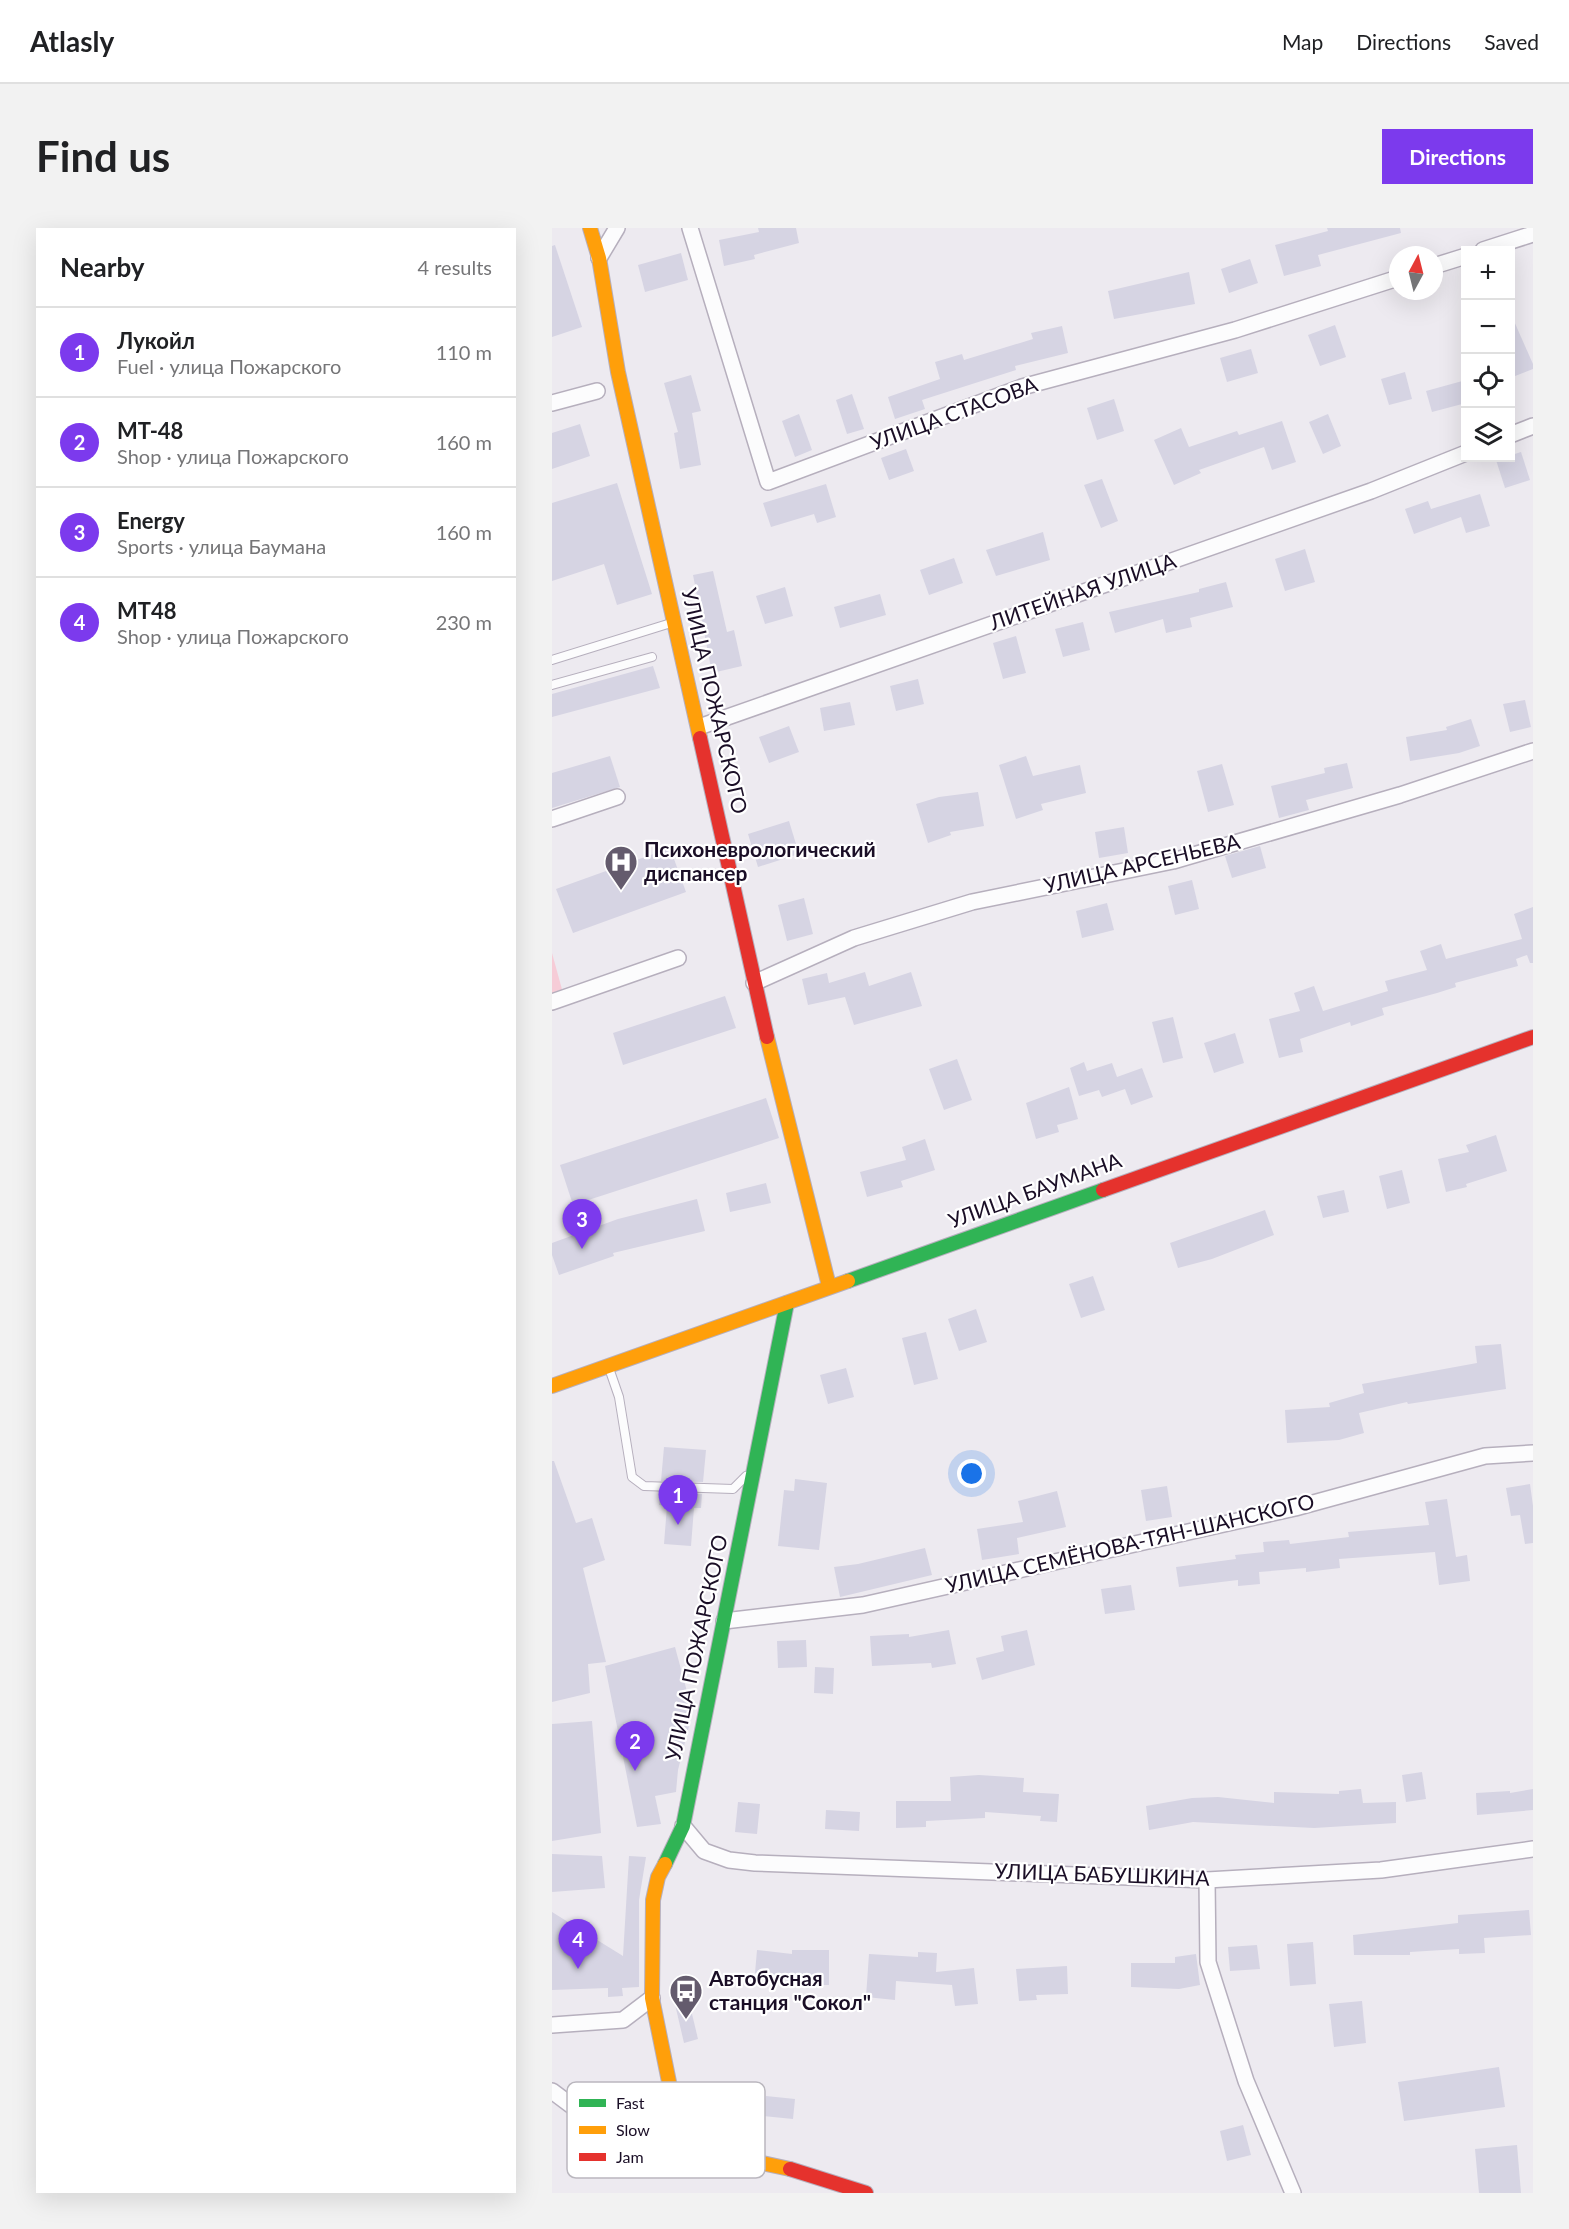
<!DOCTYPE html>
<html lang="en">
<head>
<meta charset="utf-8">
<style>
  body { margin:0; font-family:Lato,sans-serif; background:#f2f2f2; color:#202124 }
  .controls { position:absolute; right:18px; top:18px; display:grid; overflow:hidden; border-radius:0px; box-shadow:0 6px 24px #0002 }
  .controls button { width:54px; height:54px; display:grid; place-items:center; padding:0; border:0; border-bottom:2px solid #e0e0e0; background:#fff; color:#202124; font:30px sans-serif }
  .compass { position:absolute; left:837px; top:18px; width:54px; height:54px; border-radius:50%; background:#fff; box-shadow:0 6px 24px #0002; rotate:7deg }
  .you { position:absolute; left:420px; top:1246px; width:21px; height:21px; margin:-15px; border:4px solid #fff; border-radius:50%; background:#1a73e8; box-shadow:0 0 0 9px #1a73e833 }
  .badge { display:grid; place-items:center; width:39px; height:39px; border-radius:50%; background:#7c3aed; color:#fff; font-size:20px; font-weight:700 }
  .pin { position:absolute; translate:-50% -50px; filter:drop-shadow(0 2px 3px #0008) }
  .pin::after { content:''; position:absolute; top:32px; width:21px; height:18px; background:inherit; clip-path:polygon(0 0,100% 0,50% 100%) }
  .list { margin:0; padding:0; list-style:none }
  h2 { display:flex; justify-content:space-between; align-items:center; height:78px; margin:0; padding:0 24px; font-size:26px }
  h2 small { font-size:20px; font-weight:400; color:#757577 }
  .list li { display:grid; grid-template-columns:39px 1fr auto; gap:18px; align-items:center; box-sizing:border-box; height:90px; padding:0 24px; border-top:2px solid #e0e0e0 }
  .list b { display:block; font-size:22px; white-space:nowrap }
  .list p { margin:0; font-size:20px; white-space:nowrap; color:#757577 }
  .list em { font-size:20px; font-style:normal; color:#757577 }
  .icon { flex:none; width:33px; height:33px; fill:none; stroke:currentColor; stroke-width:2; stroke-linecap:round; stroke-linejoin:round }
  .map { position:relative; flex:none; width:981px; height:1965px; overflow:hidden; border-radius:0px }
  header { display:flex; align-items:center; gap:36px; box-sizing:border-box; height:84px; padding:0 30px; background:#fff; border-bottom:2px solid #e0e0e0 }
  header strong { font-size:28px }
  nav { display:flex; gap:33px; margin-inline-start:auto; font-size:21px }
  .intro { display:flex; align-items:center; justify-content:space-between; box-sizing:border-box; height:144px; padding:0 36px }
  h1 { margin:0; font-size:42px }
  .button { padding:15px 27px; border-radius:0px; background:#7c3aed; color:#fff; font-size:21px; font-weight:700 }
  main { display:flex; gap:36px; padding:0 36px }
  aside { flex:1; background:#fff; border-radius:0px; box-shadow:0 6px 24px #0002 }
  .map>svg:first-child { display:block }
</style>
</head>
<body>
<header>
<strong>Atlasly</strong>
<nav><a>Map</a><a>Directions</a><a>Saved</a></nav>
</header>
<div class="intro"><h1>Find us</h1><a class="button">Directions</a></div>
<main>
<aside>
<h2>Nearby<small>4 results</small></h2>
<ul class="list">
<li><span class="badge">1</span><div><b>Лукойл</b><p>Fuel · улица Пожарского</p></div><em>110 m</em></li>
<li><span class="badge">2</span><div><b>МТ-48</b><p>Shop · улица Пожарского</p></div><em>160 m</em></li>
<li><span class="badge">3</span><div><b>Energy</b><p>Sports · улица Баумана</p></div><em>160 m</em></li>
<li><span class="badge">4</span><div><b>МТ48</b><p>Shop · улица Пожарского</p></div><em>230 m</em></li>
</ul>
</aside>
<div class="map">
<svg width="981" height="1965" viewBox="0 0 981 1965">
  <rect width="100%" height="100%" fill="#edeaf0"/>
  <path fill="#f6ccd7" d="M 0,725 L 11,765 L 0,769 Z"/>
  <g fill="#d6d4e3">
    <path d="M 206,0 L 244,0 L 247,15 L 202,27 L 203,31 L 172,38 L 167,12 L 207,4 Z"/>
    <path d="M 775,0 L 848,0 L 849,5 L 766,27 L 769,38 L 732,48 L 723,17 L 776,3 Z"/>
    <path d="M 3,17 L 30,99 L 0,109 L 0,18 Z"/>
    <path d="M 129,25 L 136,52 L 93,64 L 86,37 Z"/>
    <path d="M 698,31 L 706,55 L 677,65 L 669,41 Z"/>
    <path d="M 637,44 L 643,76 L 562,91 L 556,63 Z"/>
    <path d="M 958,84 L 981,136 L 981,141 L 958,150 Z"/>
    <path d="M 783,97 L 794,129 L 768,138 L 756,107 Z"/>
    <path d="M 510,98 L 516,125 L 463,138 L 464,142 L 370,172 L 373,181 L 343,191 L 336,169 L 388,151 L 383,134 L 410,126 L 412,132 L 481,111 L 479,105 Z"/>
    <path d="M 699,121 L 706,145 L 675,154 L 668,130 Z"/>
    <path d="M 853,144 L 860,171 L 837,177 L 829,151 Z"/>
    <path d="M 139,147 L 149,183 L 140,185 L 149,237 L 128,241 L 122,205 L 126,204 L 112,155 Z"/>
    <path d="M 914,152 L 914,175 L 880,184 L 874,163 Z"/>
    <path d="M 300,166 L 312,201 L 295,206 L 284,172 Z"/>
    <path d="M 562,171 L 572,203 L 545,212 L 535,180 Z"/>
    <path d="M 247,186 L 260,222 L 243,229 L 230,193 Z"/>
    <path d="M 776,186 L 789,218 L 771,226 L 757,194 Z"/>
    <path d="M 730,193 L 744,234 L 720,242 L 712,219 L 647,242 L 649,245 L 622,257 L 602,212 L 629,200 L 637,219 L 685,203 L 687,207 Z"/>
    <path d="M 28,196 L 38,228 L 0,241 L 0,205 Z"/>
    <path d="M 354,221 L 362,243 L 337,252 L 329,230 Z"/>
    <path d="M 969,224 L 978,252 L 953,260 L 944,232 Z"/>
    <path d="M 550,251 L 566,293 L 549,300 L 532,257 Z"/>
    <path d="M 65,255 L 100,366 L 65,377 L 52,336 L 0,353 L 0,275 Z"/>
    <path d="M 274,256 L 284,289 L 265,295 L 262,286 L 219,299 L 211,275 Z"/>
    <path d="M 928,266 L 938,298 L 914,305 L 909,289 L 862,306 L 853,281 L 876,273 L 879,281 Z"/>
    <path d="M 491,304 L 498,332 L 444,348 L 434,322 Z"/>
    <path d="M 753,321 L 763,354 L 733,363 L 723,331 Z"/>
    <path d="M 402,330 L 411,355 L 377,367 L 368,342 Z"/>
    <path d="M 161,343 L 175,404 L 182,402 L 190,438 L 160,445 L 141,347 Z"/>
    <path d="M 674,354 L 681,379 L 638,390 L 640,399 L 614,405 L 611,391 L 563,405 L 557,384 L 647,364 L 647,361 Z"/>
    <path d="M 233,359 L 241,388 L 213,396 L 204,368 Z"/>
    <path d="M 328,366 L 334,387 L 288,400 L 282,379 Z"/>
    <path d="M 531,394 L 538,422 L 511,429 L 503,401 Z"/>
    <path d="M 464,408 L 474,445 L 451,451 L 441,415 Z"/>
    <path d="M 101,438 L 108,460 L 0,489 L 0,466 Z"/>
    <path d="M 366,451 L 372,476 L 344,483 L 338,458 Z"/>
    <path d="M 973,472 L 979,499 L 958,504 L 951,476 Z"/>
    <path d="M 298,474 L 303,497 L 272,503 L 268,480 Z"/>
    <path d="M 919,491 L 928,518 L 907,525 L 858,533 L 854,509 L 895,502 L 894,499 Z"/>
    <path d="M 237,498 L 247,524 L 217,535 L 207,509 Z"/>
    <path d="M 58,528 L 68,559 L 0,580 L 0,545 Z"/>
    <path d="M 474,528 L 481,548 L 528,537 L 534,565 L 489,576 L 491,582 L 464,591 L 447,537 Z"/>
    <path d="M 795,535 L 801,560 L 754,572 L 757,582 L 727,590 L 719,558 L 773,545 L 772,540 Z"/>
    <path d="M 670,536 L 682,577 L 656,584 L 645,543 Z"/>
    <path d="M 426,564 L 432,598 L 398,604 L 399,607 L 376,615 L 364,576 L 387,569 Z"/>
    <path d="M 237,593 L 247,626 L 206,639 L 196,606 Z"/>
    <path d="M 572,599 L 576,625 L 547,630 L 543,604 Z"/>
    <path d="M 708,618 L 714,640 L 680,650 L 673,628 Z"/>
    <path d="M 118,620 L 134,664 L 21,705 L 4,661 Z"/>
    <path d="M 640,652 L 647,681 L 623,687 L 616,658 Z"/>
    <path d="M 252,670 L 261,706 L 235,713 L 226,677 Z"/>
    <path d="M 555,675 L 562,702 L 530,710 L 524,683 Z"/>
    <path d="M 981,679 L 981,735 L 978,735 L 975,727 L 964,731 L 966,738 L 903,755 L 904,759 L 885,765 L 830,780 L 832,787 L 799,798 L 798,794 L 748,811 L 751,824 L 727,830 L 717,791 L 748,783 L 742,765 L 762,758 L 771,783 L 836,763 L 833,753 L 875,742 L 868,723 L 889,716 L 894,731 L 970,711 L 962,686 Z"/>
    <path d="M 313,744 L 317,758 L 359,744 L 370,778 L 302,797 L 293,769 L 256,777 L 250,751 L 275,745 L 277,755 Z"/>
    <path d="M 173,768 L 184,800 L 71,837 L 61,805 Z"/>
    <path d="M 621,789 L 631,830 L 611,835 L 600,794 Z"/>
    <path d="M 683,805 L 692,835 L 662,845 L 652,815 Z"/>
    <path d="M 405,831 L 420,872 L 392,882 L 377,841 Z"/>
    <path d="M 532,834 L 535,843 L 560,835 L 565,849 L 590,840 L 601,869 L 579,877 L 573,861 L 550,869 L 547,862 L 527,868 L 518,840 Z"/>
    <path d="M 517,859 L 526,891 L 505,897 L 507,904 L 484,911 L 474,875 Z"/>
    <path d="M 214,870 L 227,910 L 21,977 L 8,937 Z"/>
    <path d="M 944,907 L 955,943 L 914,956 L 915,959 L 894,964 L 886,931 L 917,924 L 914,917 Z"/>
    <path d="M 373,911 L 383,942 L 349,953 L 351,959 L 315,969 L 308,944 L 354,932 L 350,919 Z"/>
    <path d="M 850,942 L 858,975 L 835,981 L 827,948 Z"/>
    <path d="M 214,955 L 219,975 L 178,984 L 174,965 Z"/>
    <path d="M 792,962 L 797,984 L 771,990 L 765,968 Z"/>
    <path d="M 145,971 L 153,1003 L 61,1025 L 62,1028 L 7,1047 L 0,1027 L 0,1015 L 66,991 Z"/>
    <path d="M 713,982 L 722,1007 L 660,1031 L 626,1040 L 618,1015 Z"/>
    <path d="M 541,1048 L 553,1082 L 529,1090 L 517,1056 Z"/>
    <path d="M 424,1081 L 435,1114 L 407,1123 L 396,1091 Z"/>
    <path d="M 374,1104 L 386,1151 L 362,1157 L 350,1110 Z"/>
    <path d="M 949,1116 L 954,1161 L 856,1176 L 855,1174 L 807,1185 L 812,1205 L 787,1212 L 735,1215 L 733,1182 L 778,1179 L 777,1175 L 812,1165 L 810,1156 L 925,1135 L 923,1118 Z"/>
    <path d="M 294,1140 L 302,1169 L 276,1176 L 268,1147 Z"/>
    <path d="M 112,1219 L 154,1222 L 151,1254 L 109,1253 Z"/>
    <path d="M 0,1233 L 2,1233 L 24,1295 L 40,1290 L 53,1332 L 31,1340 L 54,1434 L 36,1436 L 38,1465 L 0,1474 Z"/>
    <path d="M 243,1251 L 275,1255 L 267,1322 L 226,1318 L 232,1262 L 242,1263 Z"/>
    <path d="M 978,1256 L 981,1278 L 981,1315 L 973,1316 L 968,1287 L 959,1288 L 954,1260 Z"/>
    <path d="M 615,1258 L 620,1289 L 594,1293 L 589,1262 Z"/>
    <path d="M 505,1263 L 514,1299 L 465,1310 L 467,1326 L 430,1332 L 425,1301 L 471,1294 L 466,1273 Z"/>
    <path d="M 108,1265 L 150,1266 L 149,1280 L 142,1280 L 139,1318 L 112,1316 L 115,1278 L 107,1277 Z"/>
    <path d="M 895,1271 L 904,1329 L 915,1327 L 918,1353 L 887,1357 L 883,1324 L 787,1331 L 788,1340 L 754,1344 L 754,1340 L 707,1344 L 708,1356 L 686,1358 L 686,1352 L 627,1359 L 624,1339 L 684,1331 L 683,1327 L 712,1324 L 711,1314 L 737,1312 L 738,1316 L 797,1309 L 796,1304 L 877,1297 L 873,1274 Z"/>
    <path d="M 373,1320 L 380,1347 L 288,1369 L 282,1339 L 306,1336 Z"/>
    <path d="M 579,1357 L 583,1382 L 553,1386 L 549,1361 Z"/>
    <path d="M 397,1402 L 404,1436 L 380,1440 L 379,1435 L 320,1438 L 318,1408 L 357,1406 L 357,1409 Z"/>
    <path d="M 475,1402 L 483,1437 L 430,1452 L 424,1430 L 452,1423 L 449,1408 Z"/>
    <path d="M 254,1412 L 255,1439 L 226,1440 L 225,1413 Z"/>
    <path d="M 123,1419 L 137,1471 L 138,1494 L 126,1542 L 124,1564 L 103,1568 L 109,1596 L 85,1599 L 53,1438 Z"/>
    <path d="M 263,1439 L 282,1440 L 281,1466 L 262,1465 Z"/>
    <path d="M 40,1493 L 49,1605 L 0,1613 L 0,1496 Z"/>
    <path d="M 870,1544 L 874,1571 L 854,1574 L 850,1547 Z"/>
    <path d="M 427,1547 L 472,1550 L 471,1564 L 507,1566 L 505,1594 L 488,1593 L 489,1588 L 433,1584 L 433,1590 L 374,1593 L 374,1599 L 344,1600 L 344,1573 L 399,1573 L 398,1549 Z"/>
    <path d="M 809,1561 L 811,1575 L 844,1574 L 844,1595 L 762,1600 L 641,1594 L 597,1602 L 594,1578 L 640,1570 L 666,1569 L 722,1575 L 722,1564 L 787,1566 L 787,1563 Z"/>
    <path d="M 981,1561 L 981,1582 L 925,1587 L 924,1565 L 958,1563 L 958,1565 Z"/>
    <path d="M 186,1574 L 208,1576 L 205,1606 L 183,1604 Z"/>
    <path d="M 274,1582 L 308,1584 L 307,1603 L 273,1601 Z"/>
    <path d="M 0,1626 L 50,1628 L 53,1660 L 0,1664 Z"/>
    <path d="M 77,1628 L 94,1629 L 87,1672 L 87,1759 L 70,1760 L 71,1768 L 56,1769 L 56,1760 L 0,1762 L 0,1684 L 71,1728 Z"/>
    <path d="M 977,1682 L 979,1707 L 932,1710 L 933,1725 L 907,1726 L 907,1721 L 858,1724 L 858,1727 L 802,1727 L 801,1707 L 906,1695 L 906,1687 Z"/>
    <path d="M 761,1714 L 764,1756 L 738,1758 L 735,1716 Z"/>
    <path d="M 705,1717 L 708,1741 L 678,1743 L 676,1719 Z"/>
    <path d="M 205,1722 L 240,1726 L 240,1722 L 277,1722 L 277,1757 L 240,1757 L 240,1748 L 203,1745 Z"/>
    <path d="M 366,1724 L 385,1725 L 384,1744 L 422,1740 L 426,1776 L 403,1778 L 400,1757 L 344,1753 L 343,1772 L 314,1769 L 317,1726 L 366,1729 Z"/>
    <path d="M 644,1726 L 648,1757 L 627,1761 L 579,1759 L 579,1735 L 623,1735 L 623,1729 Z"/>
    <path d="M 515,1738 L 516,1766 L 484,1767 L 485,1772 L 467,1773 L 464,1741 Z"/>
    <path d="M 136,1769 L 146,1811 L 132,1815 L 122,1772 Z"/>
    <path d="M 810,1773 L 814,1815 L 782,1819 L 777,1776 Z"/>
    <path d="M 947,1839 L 953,1879 L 852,1893 L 846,1854 Z"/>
    <path d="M 214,1868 L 243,1871 L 241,1891 L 211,1888 Z"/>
    <path d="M 691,1897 L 699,1927 L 675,1933 L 668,1903 Z"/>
    <path d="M 965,1917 L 969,1965 L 927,1965 L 923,1921 Z"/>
  </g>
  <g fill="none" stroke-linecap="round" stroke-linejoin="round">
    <defs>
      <g id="lane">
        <path d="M 0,432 L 119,395"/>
        <path d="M 0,457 L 100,429"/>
        <path d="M 58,1143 L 67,1169 L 80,1249 L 92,1258 L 181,1261 L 194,1248"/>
      </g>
      <g id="street">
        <path d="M 138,0 L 216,254 L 470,159 L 683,102 L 846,50"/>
        <path d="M 931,22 L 981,6"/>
        <path d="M 47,30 L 65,0"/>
        <path d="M 882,38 L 914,28"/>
        <path d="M 0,175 L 45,163"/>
        <path d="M 958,207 L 981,198"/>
        <path d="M 147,499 L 819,263 L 914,225"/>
        <path d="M 0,591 L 65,569"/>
        <path d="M 202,755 L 302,710 L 420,674 L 621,633 L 848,567 L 981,523"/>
        <path d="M 0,774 L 126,730"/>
        <path d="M 172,1393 L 311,1377 L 743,1280 L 933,1228 L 981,1225"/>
        <path d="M 131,1598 L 152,1623 L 177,1632 L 203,1635 L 655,1652 L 829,1642 L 981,1621"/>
        <path d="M 655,1652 L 656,1734 L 694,1853 L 741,1965"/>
        <path d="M 0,1797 L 71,1792 L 100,1770"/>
        <path d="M 0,1863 L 24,1881 L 130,1918"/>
      </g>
      <g id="fast">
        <path d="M 296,1053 L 551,962"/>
        <path d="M 113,1636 L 131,1598 L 235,1075"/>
      </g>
      <g id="slow">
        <path d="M 38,0 L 47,30 L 66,144 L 148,510"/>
        <path d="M 215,809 L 277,1058"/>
        <path d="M 0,1158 L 296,1053"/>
        <path d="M 113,1636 L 106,1649 L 101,1672 L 100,1770 L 130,1918 L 238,1941"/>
      </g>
      <g id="jam">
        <path d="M 148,510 L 215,809"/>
        <path d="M 551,962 L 981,809"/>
        <path d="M 238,1941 L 314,1965"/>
      </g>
    </defs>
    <use href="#lane" stroke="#b6afbd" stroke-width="10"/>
    <use href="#street" stroke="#b6afbd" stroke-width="18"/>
    <use href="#fast" stroke="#b6afbd" stroke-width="16"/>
    <use href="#slow" stroke="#b6afbd" stroke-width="16"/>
    <use href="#jam" stroke="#b6afbd" stroke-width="16"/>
    <use href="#lane" stroke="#fcfcfd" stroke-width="8"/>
    <use href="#street" stroke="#fcfcfd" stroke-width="15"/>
    <use href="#fast" stroke="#30b455" stroke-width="14"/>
    <use href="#slow" stroke="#ff9f0a" stroke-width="14"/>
    <use href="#jam" stroke="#e5322d" stroke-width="14"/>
  </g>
  <defs>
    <symbol id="hospital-pin" viewBox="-11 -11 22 30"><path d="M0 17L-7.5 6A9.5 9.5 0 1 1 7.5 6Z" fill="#645b6d" stroke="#fff"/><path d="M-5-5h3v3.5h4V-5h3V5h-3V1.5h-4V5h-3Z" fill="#fff"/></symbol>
    <symbol id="bus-pin" viewBox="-11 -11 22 30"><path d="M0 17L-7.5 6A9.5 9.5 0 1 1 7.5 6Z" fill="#645b6d" stroke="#fff"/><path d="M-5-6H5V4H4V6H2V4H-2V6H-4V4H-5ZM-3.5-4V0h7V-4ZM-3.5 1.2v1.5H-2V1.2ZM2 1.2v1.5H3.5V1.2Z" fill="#fff"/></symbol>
  </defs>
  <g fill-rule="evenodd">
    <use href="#hospital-pin" x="50" y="615" width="38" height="52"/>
    <use href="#bus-pin" x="115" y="1744" width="38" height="52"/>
  </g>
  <g text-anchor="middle" stroke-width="4.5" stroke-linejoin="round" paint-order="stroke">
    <g font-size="21" fill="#1a0e26" stroke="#fff">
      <text transform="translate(402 186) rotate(-20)" y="7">УЛИЦА СТАСОВА</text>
      <text transform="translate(531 364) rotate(-19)" y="7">ЛИТЕЙНАЯ УЛИЦА</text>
      <text transform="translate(162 473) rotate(77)" y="7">УЛИЦА ПОЖАРСКОГО</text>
      <text transform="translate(590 636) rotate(-13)" y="7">УЛИЦА АРСЕНЬЕВА</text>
      <text transform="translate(483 963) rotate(-20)" y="7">УЛИЦА БАУМАНА</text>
      <text transform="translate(578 1316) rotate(-13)" y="7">УЛИЦА СЕМЁНОВА-ТЯН-ШАНСКОГО</text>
      <text transform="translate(145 1420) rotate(-78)" y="7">УЛИЦА ПОЖАРСКОГО</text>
      <text transform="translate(550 1647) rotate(2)" y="7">УЛИЦА БАБУШКИНА</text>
    </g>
    <g font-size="21" font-weight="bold" fill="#1a0e26" stroke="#fff" text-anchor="start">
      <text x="92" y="629">Психоневрологический<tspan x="92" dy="24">диспансер</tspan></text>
      <text x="157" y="1758">Автобусная<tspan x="157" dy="24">станция "Сокол"</tspan></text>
    </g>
  </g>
  <rect x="15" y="1854" width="198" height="96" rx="9" fill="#fff" stroke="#bab7be" stroke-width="1.5"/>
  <rect x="27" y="1871" width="27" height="8" fill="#30b455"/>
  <rect x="27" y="1898" width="27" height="8" fill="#ff9f0a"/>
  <rect x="27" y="1925" width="27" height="8" fill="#e5322d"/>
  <g font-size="16" fill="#1a0e26">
    <text x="64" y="1881">Fast</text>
    <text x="64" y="1908">Slow</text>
    <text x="64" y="1935">Jam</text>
  </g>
</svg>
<div class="controls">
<button>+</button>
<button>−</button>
<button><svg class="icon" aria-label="locate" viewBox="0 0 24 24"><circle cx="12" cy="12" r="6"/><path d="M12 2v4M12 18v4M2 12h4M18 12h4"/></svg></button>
<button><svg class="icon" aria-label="layers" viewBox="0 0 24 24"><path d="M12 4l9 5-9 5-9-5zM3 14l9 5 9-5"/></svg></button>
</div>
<svg class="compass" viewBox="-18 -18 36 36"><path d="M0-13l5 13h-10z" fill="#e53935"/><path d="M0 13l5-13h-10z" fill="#757577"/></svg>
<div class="you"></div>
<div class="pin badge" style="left:126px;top:1297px">1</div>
<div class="pin badge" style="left:83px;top:1543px">2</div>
<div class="pin badge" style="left:30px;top:1021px">3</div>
<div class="pin badge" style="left:26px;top:1741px">4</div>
</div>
</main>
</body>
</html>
